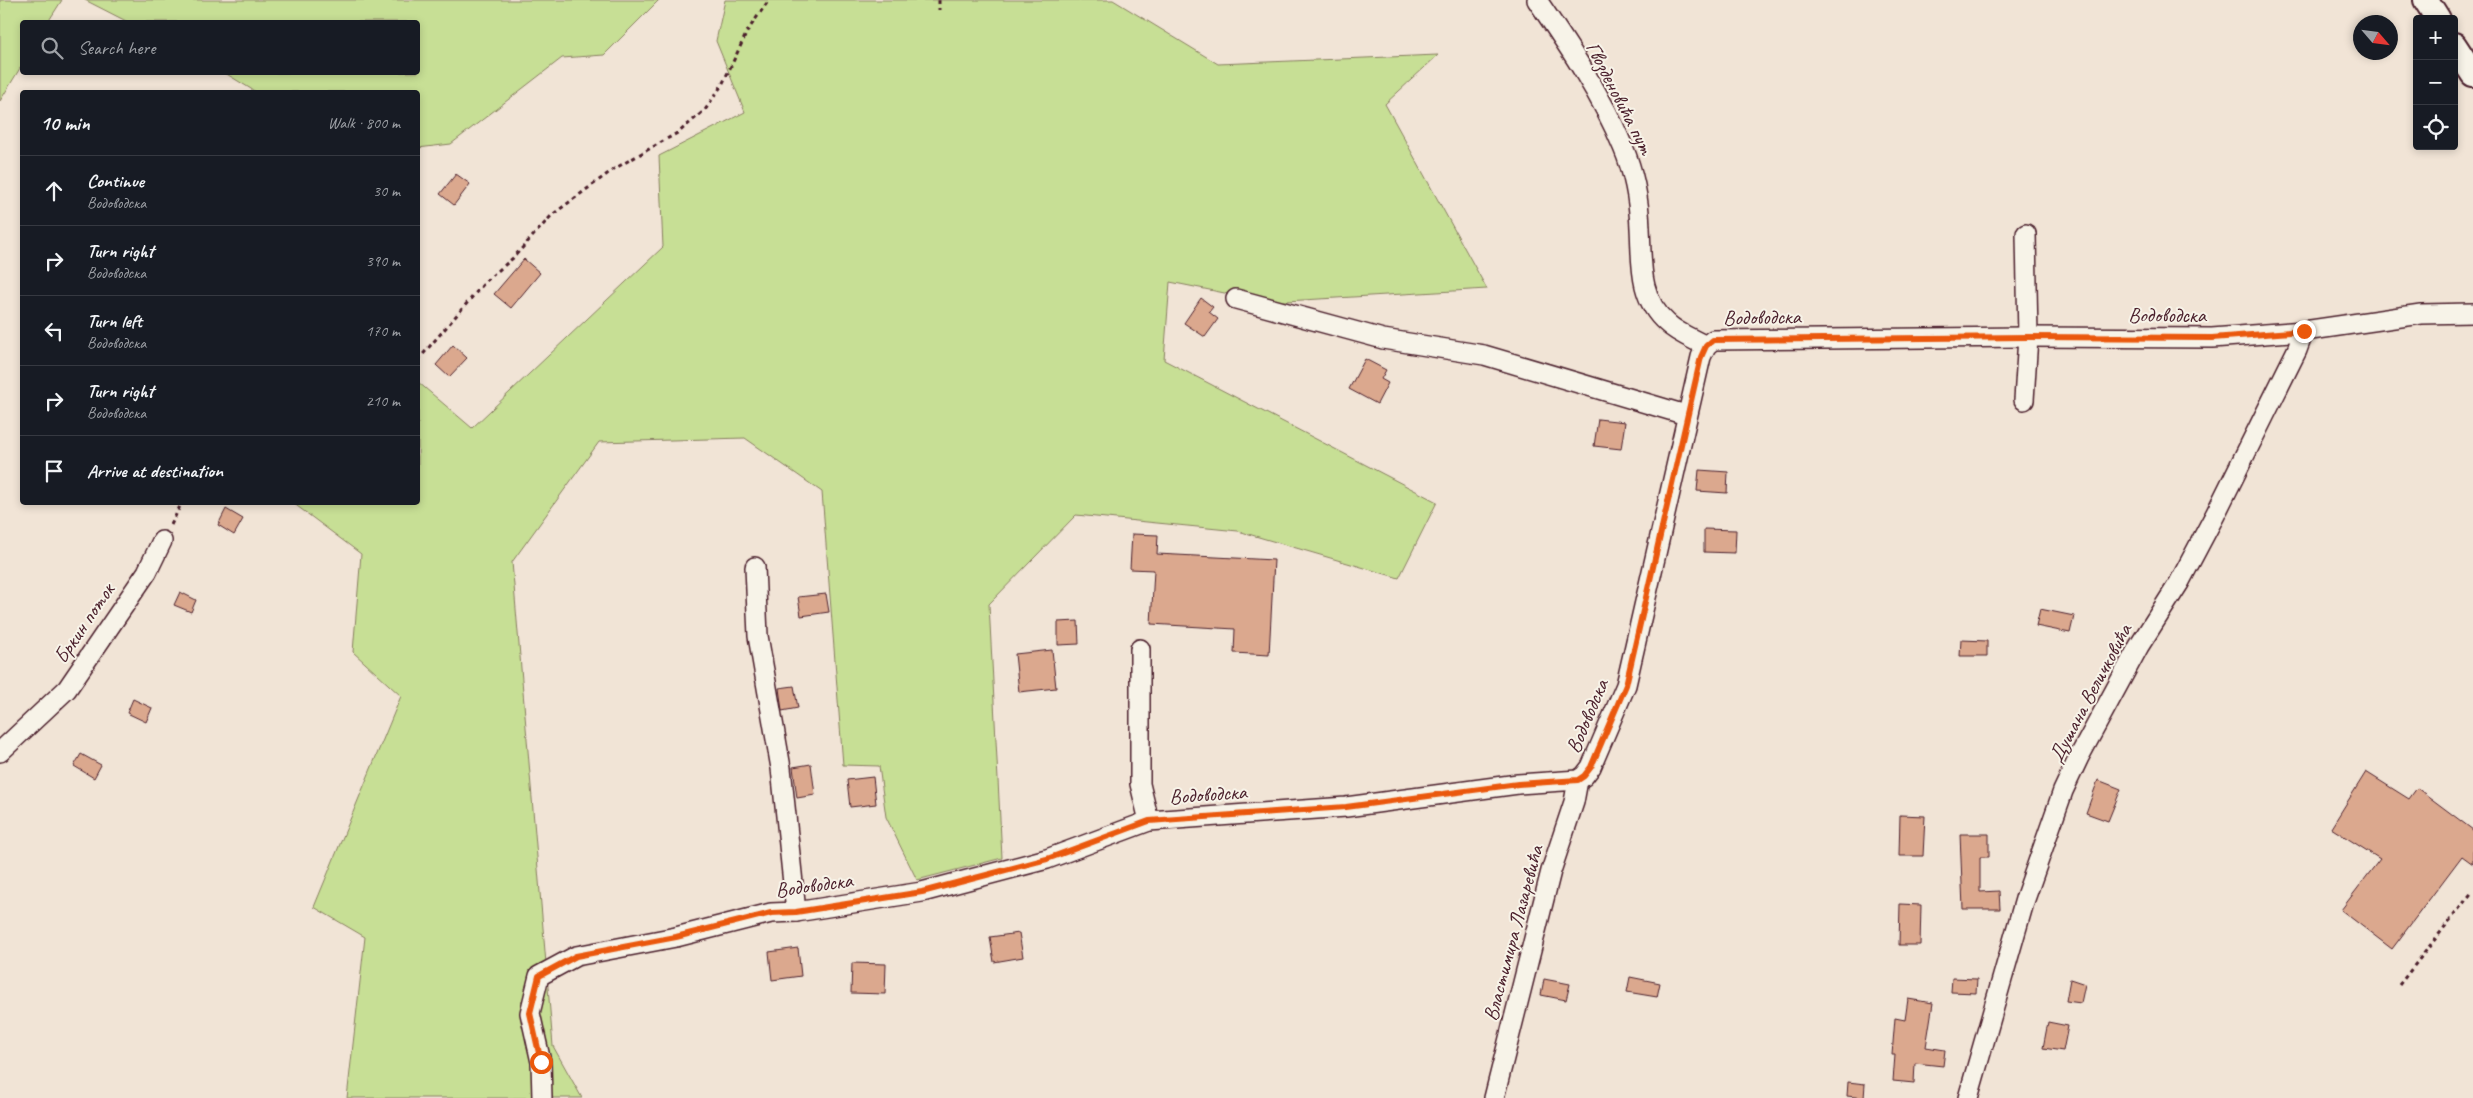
<!DOCTYPE html>
<html lang="en">
<head>
<meta charset="utf-8">
<style>
  body { margin:0; font-family:Caveat,sans-serif; background:#242831; color:#f1f3f6 }
  .controls { position:absolute; right:15px; top:15px; display:grid; overflow:hidden; border-radius:5px; box-shadow:0 2px 8px #0003 }
  .controls button { width:45px; height:45px; display:grid; place-items:center; padding:0; border:0; border-bottom:1px solid #363941; background:#171b24; color:#f1f3f6; font:25px sans-serif }
  .compass { position:absolute; left:2353px; top:15px; width:45px; height:45px; border-radius:50%; background:#171b24; box-shadow:0 2px 8px #0003; rotate:118deg }
  .stop { position:absolute; width:15px; height:15px; margin:-11px; border:4px solid #ea580c; border-radius:50%; background:#fff }
  .stop.end { background:#ea580c; border-color:#fff; box-shadow:0 1px 5px #0008 }
  .list { margin:0; padding:0; list-style:none }
  h2 { display:flex; justify-content:space-between; align-items:center; height:65px; margin:0; padding:0 20px; font-size:21px }
  h2 small { font-size:16px; font-weight:400; color:#9ea1a6 }
  .list li { display:grid; grid-template-columns:32px 1fr auto; gap:15px; align-items:center; box-sizing:border-box; height:70px; padding:0 20px; border-top:1px solid #363941 }
  .list b { display:block; font-size:19px; white-space:nowrap }
  .list p { margin:0; font-size:16px; white-space:nowrap; color:#9ea1a6 }
  .list em { font-size:16px; font-style:normal; color:#9ea1a6 }
  .icon { flex:none; width:28px; height:28px; fill:none; stroke:currentColor; stroke-width:2; stroke-linecap:round; stroke-linejoin:round }
  .map { position:relative; flex:none; width:2473px; height:1098px; overflow:hidden }
  .search { position:absolute; background:#171b24; box-shadow:0 2px 8px #0003; left:20px; top:20px; width:400px; height:55px; display:flex; align-items:center; gap:12px; box-sizing:border-box; padding:0 18px; border-radius:5px; color:#9ea1a6; font-size:19px }
  .panel { position:absolute; background:#171b24; box-shadow:0 2px 8px #0003; left:20px; top:90px; width:400px; height:415px; border-radius:5px }
  .map>svg:first-child { display:block }
</style>
</head>
<body>
<div class="map">
<svg width="2473" height="1098" viewBox="0 0 2473 1098">
  <rect width="100%" height="100%" fill="#f1e4d6"/>
  <filter id="ink" filterUnits="userSpaceOnUse"><feTurbulence type="fractalNoise" baseFrequency=".02" numOctaves="2"/><feDisplacementMap in="SourceGraphic" scale="10" xChannelSelector="R" yChannelSelector="G"/><feConvolveMatrix kernelMatrix="1 2 1 2 8 2 1 2 1" color-interpolation-filters="sRGB"/></filter>
  <g filter="url(#ink)">
    <g fill="#c7df95" stroke="#887f60">
      <path d="M 0,0 L 62,0 L 48,22 L 22,22 L 22,65 L 0,101 Z"/>
      <path d="M 85,0 L 659,0 L 604,55 L 562,58 L 451,144 L 418,148 L 418,92 L 256,92 L 225,73 L 418,72 L 418,22 L 128,22 Z"/>
      <path d="M 725,0 L 1113,0 L 1218,64 L 1438,55 L 1385,104 L 1487,289 L 1269,302 L 1170,282 L 1164,360 L 1437,502 L 1399,578 L 1238,531 L 1076,515 L 989,604 L 1002,858 L 917,880 L 886,817 L 879,766 L 843,765 L 822,492 L 745,438 L 599,442 L 512,562 L 553,1046 L 582,1098 L 347,1098 L 365,937 L 314,907 L 401,696 L 353,652 L 361,554 L 293,503 L 418,502 L 418,382 L 472,428 L 663,247 L 659,156 L 745,112 L 716,41 Z"/>
    </g>
    <g fill="#dba88e" stroke="#4a1f2b">
      <path d="M 456,174 L 470,184 L 454,205 L 440,194 Z"/>
      <path d="M 524,259 L 540,273 L 511,308 L 494,294 Z"/>
      <path d="M 1201,298 L 1213,307 L 1209,312 L 1218,319 L 1205,337 L 1184,323 Z"/>
      <path d="M 453,345 L 467,358 L 449,377 L 436,365 Z"/>
      <path d="M 1365,359 L 1386,370 L 1381,379 L 1388,383 L 1377,404 L 1349,389 Z"/>
      <path d="M 1598,419 L 1625,422 L 1621,449 L 1594,446 Z"/>
      <path d="M 1699,470 L 1728,472 L 1727,493 L 1697,491 Z"/>
      <path d="M 226,509 L 243,519 L 234,535 L 218,525 Z"/>
      <path d="M 1704,529 L 1736,530 L 1735,553 L 1704,552 Z"/>
      <path d="M 1132,534 L 1158,535 L 1157,554 L 1274,560 L 1269,655 L 1234,653 L 1235,629 L 1151,624 L 1154,570 L 1130,569 Z"/>
      <path d="M 180,592 L 196,600 L 191,612 L 174,605 Z"/>
      <path d="M 826,594 L 829,612 L 801,616 L 798,597 Z"/>
      <path d="M 2040,609 L 2074,616 L 2070,633 L 2036,626 Z"/>
      <path d="M 1078,621 L 1079,644 L 1058,645 L 1058,622 Z"/>
      <path d="M 1961,640 L 1987,641 L 1987,656 L 1960,656 Z"/>
      <path d="M 1052,650 L 1056,688 L 1019,692 L 1015,654 Z"/>
      <path d="M 794,686 L 798,708 L 782,711 L 779,688 Z"/>
      <path d="M 133,699 L 152,708 L 146,722 L 127,713 Z"/>
      <path d="M 81,754 L 101,765 L 94,778 L 74,766 Z"/>
      <path d="M 811,764 L 815,795 L 797,798 L 793,767 Z"/>
      <path d="M 2366,772 L 2409,799 L 2417,788 L 2473,830 L 2473,864 L 2462,856 L 2392,949 L 2341,910 L 2380,859 L 2331,828 Z"/>
      <path d="M 873,777 L 876,804 L 850,807 L 847,780 Z"/>
      <path d="M 2098,780 L 2121,789 L 2108,821 L 2086,813 Z"/>
      <path d="M 1900,815 L 1925,816 L 1923,856 L 1899,856 Z"/>
      <path d="M 1960,834 L 1989,834 L 1989,857 L 1980,857 L 1980,892 L 1999,891 L 2000,909 L 1963,909 Z"/>
      <path d="M 1900,904 L 1921,905 L 1920,945 L 1899,945 Z"/>
      <path d="M 1019,933 L 1023,957 L 994,962 L 990,937 Z"/>
      <path d="M 798,948 L 801,976 L 772,980 L 769,952 Z"/>
      <path d="M 852,963 L 886,964 L 885,994 L 851,993 Z"/>
      <path d="M 1630,977 L 1660,983 L 1657,997 L 1627,992 Z"/>
      <path d="M 1952,978 L 1977,979 L 1976,993 L 1951,992 Z"/>
      <path d="M 1544,979 L 1570,984 L 1566,1000 L 1541,995 Z"/>
      <path d="M 2070,979 L 2085,984 L 2081,1003 L 2066,1001 Z"/>
      <path d="M 1908,999 L 1933,1003 L 1926,1047 L 1945,1050 L 1943,1066 L 1915,1063 L 1914,1083 L 1893,1081 L 1895,1055 L 1892,1055 L 1895,1018 L 1905,1020 Z"/>
      <path d="M 2048,1022 L 2068,1026 L 2063,1051 L 2043,1048 Z"/>
      <path d="M 1848,1082 L 1865,1084 L 1864,1098 L 1847,1096 Z"/>
    </g>
    <g fill="none" stroke-linecap="round" stroke-linejoin="round">
      <defs>
        <g id="minor">
          <path d="M 1537,0 C 1569,47 1601,94 1623,147 C 1634,173 1639,200 1640,228 C 1642,261 1638,298 1667,323 C 1677,333 1693,339 1706,346"/>
          <path d="M 1236,299 L 1383,339 L 1484,355 L 1686,415"/>
          <path d="M 2024,400 L 2028,337 L 2026,234"/>
          <path d="M 755,567 L 758,636 L 781,768 L 796,912"/>
          <path d="M 1140,649 L 1140,784 L 1149,821"/>
          <path d="M 0,752 L 67,689 L 147,572 L 162,541"/>
          <path d="M 542,1098 L 541,1062 L 530,1013 L 539,976 L 576,956 L 676,937 L 771,913 L 796,912 L 922,892 L 1047,859 L 1149,821 L 1346,807 L 1518,784 L 1578,780 L 1584,776 L 1591,767 L 1626,685 L 1701,357 L 1706,346 L 1713,340 L 2028,337 L 2212,338 L 2304,331 L 2421,314 L 2473,313"/>
          <path d="M 1494,1098 L 1551,871 L 1574,802 L 1578,780"/>
          <path d="M 1968,1098 L 2025,899 L 2063,791 L 2079,757 L 2139,646 L 2179,583 L 2215,515 L 2297,350 L 2304,331"/>
        </g>
        <g id="major">
          <path d="M 2426,0 L 2438,19"/>
          <path d="M 2454,45 L 2473,74"/>
        </g>
      </defs>
      <use href="#minor" stroke="#4a1f2b" stroke-width="22"/>
      <use href="#major" stroke="#4a1f2b" stroke-width="28"/>
      <g stroke="#4a1f2b" stroke-width="3" stroke-dasharray="4 4" stroke-linecap="butt">
        <path d="M 939,0 L 939,10"/>
        <path d="M 418,360 L 486,281 L 513,258 L 552,215 L 614,169 L 679,132 L 705,110 L 722,85 L 748,30 L 769,0"/>
        <path d="M 171,525 L 182,502"/>
        <path d="M 2399,985 L 2473,891"/>
      </g>
      <use href="#minor" stroke="#f7f3e8" stroke-width="19"/>
      <use href="#major" stroke="#f7f3e8" stroke-width="24"/>
    </g>
  </g>
  <g fill="none" stroke-linecap="round" stroke-linejoin="round" filter="url(#ink)">
    <path stroke="#ea580c" stroke-width="6" d="M 541,1062 L 530,1013 L 539,976 L 576,956 L 676,937 L 771,913 L 796,912 L 922,892 L 1047,859 L 1149,821 L 1346,807 L 1518,784 L 1578,780 L 1584,776 L 1591,767 L 1626,685 L 1701,357 L 1706,346 L 1713,340 L 2028,337 L 2212,338 L 2304,331"/>
  </g>
  <g text-anchor="middle" stroke-width="4" stroke-linejoin="round" paint-order="stroke">
    <g font-size="21" fill="#4a1f2b" stroke="#f7f3e8">
      <text transform="translate(1620 98) rotate(63)" y="7">Гвозденовића пут</text>
      <text x="2167" y="322">Водоводска</text>
      <text transform="translate(1762 317) rotate(-1)" y="7">Водоводска</text>
      <text transform="translate(84 623) rotate(-56)" y="7">Бркин поток</text>
      <text transform="translate(2090 693) rotate(-62)" y="7">Душана Величковића</text>
      <text transform="translate(1587 716) rotate(-67)" y="7">Водоводска</text>
      <text transform="translate(1208 794) rotate(-4)" y="7">Водоводска</text>
      <text transform="translate(814 885) rotate(-8)" y="7">Водоводска</text>
      <text transform="translate(1513 933) rotate(-75)" y="7">Властимира Лазаревића</text>
    </g>
  </g>
</svg>
<div class="controls">
<button>+</button>
<button>−</button>
<button><svg class="icon" aria-label="locate" viewBox="0 0 24 24"><circle cx="12" cy="12" r="6"/><path d="M12 2v4M12 18v4M2 12h4M18 12h4"/></svg></button>
</div>
<svg class="compass" viewBox="-18 -18 36 36"><path d="M0-13l5 13h-10z" fill="#e53935"/><path d="M0 13l5-13h-10z" fill="#9ea1a6"/></svg>
<div class="stop" style="left:541px;top:1062px"></div>
<div class="stop end" style="left:2304px;top:331px"></div>
<div class="search"><svg class="icon" aria-label="search" viewBox="0 0 24 24"><circle cx="10" cy="10" r="6"/><path d="M15 15l6 6"/></svg>Search here</div>
<section class="panel">
<h2>10 min<small>Walk · 800 m</small></h2>
<ul class="list">
<li><svg class="icon" aria-label="ahead" viewBox="0 0 24 24"><path d="M12 20V5M6 11l6-6 6 6"/></svg><div><b>Continue</b><p>Водоводска</p></div><em>30 m</em></li>
<li><svg class="icon" aria-label="right" viewBox="0 0 24 24"><path d="M7 20v-9h11M14 6l5 5-5 5"/></svg><div><b>Turn right</b><p>Водоводска</p></div><em>390 m</em></li>
<li><svg class="icon" aria-label="left" viewBox="0 0 24 24"><path d="M17 20v-9H6M10 6l-5 5 5 5"/></svg><div><b>Turn left</b><p>Водоводска</p></div><em>170 m</em></li>
<li><svg class="icon" aria-label="right" viewBox="0 0 24 24"><path d="M7 20v-9h11M14 6l5 5-5 5"/></svg><div><b>Turn right</b><p>Водоводска</p></div><em>210 m</em></li>
<li><svg class="icon" aria-label="arrive" viewBox="0 0 24 24"><path d="M6 21V4h12l-3 4 3 4H6"/></svg><div><b>Arrive at destination</b></div></li>
</ul>
</section>
</div>
</body>
</html>
